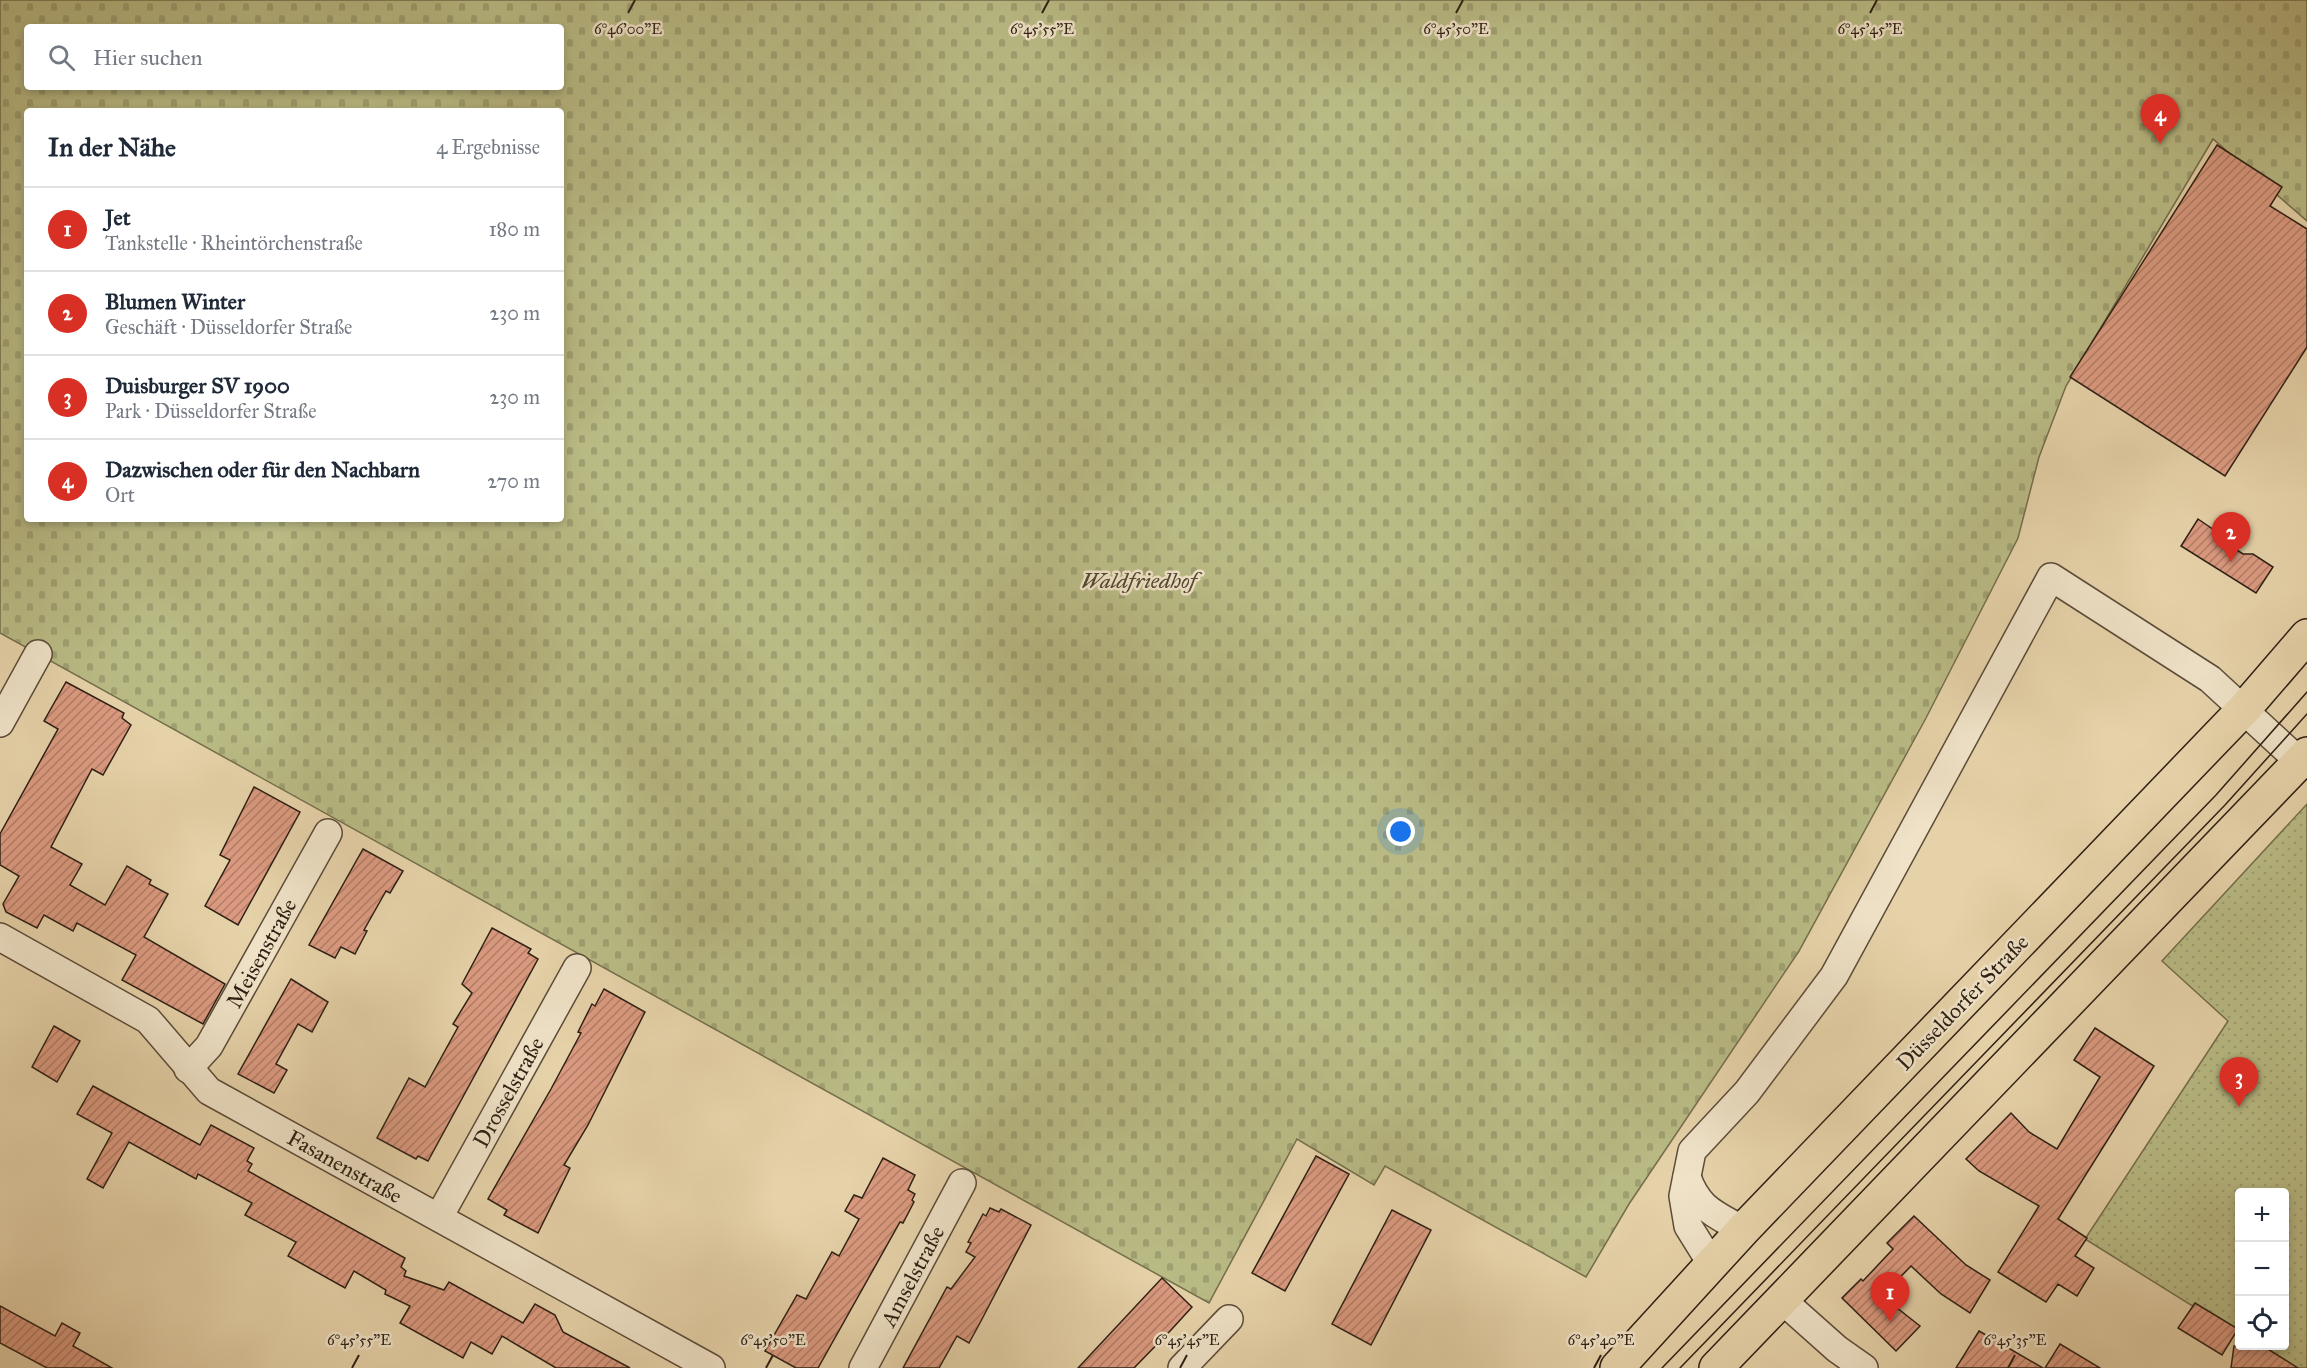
<!DOCTYPE html>
<html lang="de">
<head>
<meta charset="utf-8">
<style>
  body { margin:0; font-family:"IM FELL Great Primer",serif; background:#f6f6f7; color:#1f2937 }
  .controls { position:absolute; right:18px; bottom:18px; display:grid; overflow:hidden; border-radius:6px; box-shadow:0 3px 9px #0003 }
  .controls button { width:54px; height:54px; display:grid; place-items:center; padding:0; border:0; border-bottom:2px solid #e0e1e3; background:#fff; color:#1f2937; font:30px sans-serif }
  .you { position:absolute; left:1401px; top:832px; width:21px; height:21px; margin:-15px; border:4px solid #fff; border-radius:50%; background:#1a73e8; box-shadow:0 0 0 9px #1a73e833 }
  .badge { display:grid; place-items:center; width:39px; height:39px; border-radius:50%; background:#d93025; color:#fff; font-size:20px; font-weight:700 }
  .pin { position:absolute; translate:-50% -50px; filter:drop-shadow(0 2px 3px #0008) }
  .pin::after { content:''; position:absolute; top:32px; width:21px; height:18px; background:inherit; clip-path:polygon(0 0,100% 0,50% 100%) }
  .list { margin:0; padding:0; list-style:none }
  h2 { display:flex; justify-content:space-between; align-items:center; height:78px; margin:0; padding:0 24px; font-size:26px }
  h2 small { font-size:20px; font-weight:400; color:#747a83 }
  .list li { display:grid; grid-template-columns:39px 1fr auto; gap:18px; align-items:center; box-sizing:border-box; height:84px; padding:0 24px; border-top:2px solid #e0e1e3 }
  .list b { display:block; font-size:22px; white-space:nowrap }
  .list p { margin:0; font-size:20px; white-space:nowrap; color:#747a83 }
  .list em { font-size:20px; font-style:normal; color:#747a83 }
  .icon { flex:none; width:33px; height:33px; fill:none; stroke:currentColor; stroke-width:2; stroke-linecap:round; stroke-linejoin:round }
  .map { position:relative; flex:none; width:2307px; height:1368px; overflow:hidden }
  .search { position:absolute; background:#fff; box-shadow:0 3px 9px #0003; left:24px; top:24px; width:540px; height:66px; display:flex; align-items:center; gap:15px; box-sizing:border-box; padding:0 21px; border-radius:6px; color:#747a83; font-size:22px }
  .panel { position:absolute; background:#fff; box-shadow:0 3px 9px #0003; left:24px; top:108px; width:540px; height:414px; border-radius:6px }
  .map>svg:first-child { display:block }
</style>
</head>
<body>
<div class="map">
<svg width="2307" height="1368" viewBox="0 0 2307 1368">
  <defs>
    <pattern id="cemetery-stones" width="16" height="16" patternUnits="userSpaceOnUse" patternTransform="scale(1.5)"><rect width="16" height="16" fill="#b9bb85"/><path d="M2 7V4a2 2 0 0 1 4 0v3zM10 15v-3a2 2 0 0 1 4 0v3z" fill="#9fa072"/></pattern>
    <pattern id="park-dots" width="8" height="8" patternUnits="userSpaceOnUse" patternTransform="scale(1.5)"><rect width="8" height="8" fill="#b9bb85"/><path d="M2 2h.1M6 6h.1" fill="none" stroke="#9fa072" stroke-width="1.8" stroke-linecap="round"/></pattern>
    <pattern id="building-hatch" width="6" height="6" patternUnits="userSpaceOnUse" patternTransform="scale(1.5)"><rect width="6" height="6" fill="#db9a80"/><path d="M-1 1l2-2M0 6l6-6M5 7l2-2" fill="none" stroke="#b27d68"/></pattern>
  </defs>
  <rect width="100%" height="100%" fill="#e6d2a9"/>
  <filter id="stains"><feTurbulence type="fractalNoise" baseFrequency=".00333" numOctaves="4"/><feColorMatrix values="0 0 0 0 .2 0 0 0 0 .09 0 0 0 0 .02 0 0 0 .5 -.17"/></filter>
  <radialGradient id="worn" r=".72"><stop offset=".6" stop-color="#630" stop-opacity="0"/><stop offset="1" stop-color="#630" stop-opacity=".3"/></radialGradient>
  <path fill="url(#cemetery-stones)" stroke="#746e4c" stroke-width="1.5" fill-rule="evenodd" d="M 0,0 L 2307,0 L 2307,221 L 2213,139 L 2066,386 L 2039,457 L 2018,538 L 1926,718 L 1799,951 L 1629,1204 L 1586,1277 L 1385,1166 L 1374,1185 L 1297,1139 L 1209,1303 L 0,633 ZM 27,27 L 561,27 L 561,87 L 27,87 ZM 27,111 L 561,111 L 561,519 L 27,519 Z"/>
  <path fill="url(#park-dots)" stroke="#746e4c" stroke-width="1.5" d="M 2307,804 L 2307,1368 L 2293,1368 L 2257,1346 L 2284,1346 L 2284,1192 L 2240,1192 L 2239,1335 L 2085,1239 L 2228,1021 L 2162,961 Z"/>
  <g fill="url(#building-hatch)" stroke="#2e2014" stroke-width="1.5">
    <path d="M 2217,145 L 2282,187 L 2270,206 L 2307,229 L 2307,347 L 2225,476 L 2070,377 Z"/>
    <path d="M 2198,519 L 2217,532 L 2221,540 L 2243,554 L 2253,554 L 2273,567 L 2256,593 L 2181,546 Z"/>
    <path d="M 66,682 L 124,713 L 122,718 L 131,725 L 103,775 L 92,769 L 51,847 L 82,864 L 70,885 L 105,905 L 127,866 L 151,880 L 149,884 L 168,894 L 144,937 L 225,984 L 203,1024 L 122,980 L 136,955 L 77,923 L 73,931 L 44,915 L 37,928 L 6,912 L 3,904 L 19,876 L 0,865 L 0,834 L 58,729 L 44,721 Z"/>
    <path d="M 254,787 L 300,812 L 238,925 L 205,906 L 230,860 L 220,855 Z"/>
    <path d="M 363,849 L 403,871 L 390,893 L 386,891 L 364,930 L 367,931 L 355,954 L 341,947 L 335,958 L 309,945 Z"/>
    <path d="M 492,928 L 531,949 L 528,953 L 538,959 L 428,1161 L 418,1156 L 416,1159 L 377,1138 L 409,1078 L 425,1087 L 458,1027 L 453,1024 L 472,993 L 462,984 Z"/>
    <path d="M 291,979 L 328,1002 L 312,1032 L 298,1024 L 276,1064 L 287,1070 L 274,1093 L 238,1074 Z"/>
    <path d="M 604,989 L 645,1012 L 588,1125 L 564,1165 L 570,1168 L 538,1233 L 504,1215 L 507,1210 L 488,1199 L 551,1089 L 581,1033 L 578,1032 L 592,1004 L 595,1006 Z"/>
    <path d="M 54,1026 L 80,1041 L 57,1082 L 32,1067 Z"/>
    <path d="M 2095,1028 L 2154,1066 L 2058,1219 L 2087,1238 L 2075,1256 L 2094,1268 L 2077,1296 L 2058,1284 L 2046,1302 L 1998,1272 L 2039,1206 L 1979,1171 L 1966,1159 L 2011,1113 L 2029,1132 L 2057,1149 L 2100,1077 L 2074,1060 Z"/>
    <path d="M 93,1086 L 200,1145 L 211,1125 L 254,1148 L 247,1161 L 252,1164 L 248,1171 L 405,1258 L 401,1267 L 406,1271 L 404,1276 L 444,1290 L 449,1282 L 523,1323 L 535,1304 L 555,1315 L 563,1332 L 630,1368 L 556,1368 L 502,1336 L 492,1354 L 471,1342 L 463,1358 L 400,1323 L 410,1306 L 385,1294 L 386,1290 L 354,1271 L 345,1288 L 288,1256 L 296,1242 L 245,1215 L 252,1203 L 198,1174 L 196,1179 L 129,1142 L 103,1188 L 87,1179 L 112,1133 L 77,1114 Z"/>
    <path d="M 1316,1156 L 1349,1174 L 1285,1291 L 1252,1273 Z"/>
    <path d="M 883,1158 L 915,1175 L 908,1190 L 915,1194 L 912,1200 L 914,1202 L 903,1223 L 900,1222 L 818,1368 L 796,1368 L 765,1351 L 797,1295 L 806,1299 L 832,1252 L 839,1256 L 859,1219 L 845,1211 L 854,1195 L 862,1198 Z"/>
    <path d="M 990,1208 L 999,1212 L 1001,1209 L 1031,1225 L 981,1321 L 969,1343 L 957,1336 L 939,1368 L 903,1368 L 947,1287 L 951,1289 L 975,1257 L 966,1252 L 971,1243 L 968,1242 L 983,1214 L 986,1216 Z"/>
    <path d="M 1392,1210 L 1431,1230 L 1371,1345 L 1332,1324 Z"/>
    <path d="M 1914,1216 L 1966,1265 L 1990,1280 L 1970,1313 L 1941,1294 L 1911,1266 L 1882,1296 L 1920,1326 L 1896,1351 L 1842,1298 L 1861,1279 L 1863,1281 L 1893,1249 L 1887,1243 Z"/>
    <path d="M 1162,1278 L 1192,1307 L 1171,1330 L 1134,1368 L 1078,1368 Z"/>
    <path d="M 2195,1303 L 2238,1329 L 2222,1355 L 2178,1328 Z"/>
    <path d="M 0,1306 L 55,1336 L 62,1323 L 80,1333 L 73,1346 L 112,1368 L 47,1368 L 0,1343 Z"/>
    <path d="M 1979,1331 L 2043,1368 L 1956,1368 Z"/>
    <path d="M 2060,1344 L 2100,1368 L 2045,1368 Z"/>
    <path d="M 2234,1346 L 2263,1346 L 2298,1368 L 2231,1368 Z"/>
  </g>
  <g fill="none" stroke-linecap="round" stroke-linejoin="round">
    <defs>
      <g id="minor">
        <path d="M 0,723 L 38,654"/>
        <path d="M 0,937 L 148,1020 L 209,1091 L 711,1368"/>
        <path d="M 188,1069 L 209,1046 L 328,833"/>
        <path d="M 1687,1177 C 1698,1209 1715,1214 1743,1230"/>
        <path d="M 439,1217 L 577,968"/>
        <path d="M 1711,1263 L 1688,1226 L 1683,1196 L 1692,1151 L 1747,1092 L 1834,976 L 2051,577 L 2210,679 L 2300,762"/>
        <path d="M 1783,1301 L 1837,1349 L 1864,1368"/>
        <path d="M 863,1368 L 962,1183"/>
        <path d="M 1182,1368 L 1229,1319"/>
      </g>
      <g id="major">
        <path d="M 1617,1368 L 1743,1230 L 2244,709 L 2307,636"/>
        <path d="M 1716,1368 L 2307,754"/>
      </g>
    </defs>
    <use href="#minor" stroke="#5c4c39" stroke-width="30"/>
    <use href="#major" stroke="#2e2014" stroke-width="36"/>
    <use href="#minor" stroke="#efe2c7" stroke-width="27"/>
    <use href="#major" stroke="#e6d2a9" stroke-width="33"/>
    <g stroke="#2e2014" stroke-width="1.5">
      <path d="M 1662,1368 L 2216,795 L 2307,692"/>
      <path d="M 1680,1368 L 2225,805 L 2307,714"/>
    </g>
  </g>
  <path fill="none" stroke="#2e2014" stroke-width="2" d="M 628,13 L 635,0M 1042,13 L 1049,0M 1456,13 L 1463,0M 1870,13 L 1877,0M 352,1368 L 359,1355M 766,1368 L 773,1355M 1180,1368 L 1187,1355M 1594,1368 L 1601,1355M 2008,1368 L 2015,1355"/>
  <g text-anchor="middle" stroke-width="5" stroke-linejoin="round" paint-order="stroke">
    <g font-size="22" font-style="italic" fill="#514730" stroke="#efe2c7">
      <text x="1139" y="588">Waldfriedhof</text>
    </g>
    <g font-size="22" fill="#2e2014" stroke="#efe2c7">
      <text transform="translate(261 953) rotate(-61)" y="8">Meisenstraße</text>
      <text transform="translate(1962 1002) rotate(-46)" y="8">Düsseldorfer Straße</text>
      <text transform="translate(508 1092) rotate(-61)" y="8">Drosselstraße</text>
      <text transform="translate(345 1166) rotate(29)" y="8">Fasanenstraße</text>
      <text transform="translate(912 1276) rotate(-62)" y="8">Amselstraße</text>
    </g>
  </g>
  <g font-size="15" text-anchor="middle" fill="#2e2014" stroke="#efe2c7" stroke-width="5" stroke-linejoin="round" paint-order="stroke">
    <text x="628" y="34">6°46'00"E</text>
    <text x="1042" y="34">6°45'55"E</text>
    <text x="1456" y="34">6°45'50"E</text>
    <text x="1870" y="34">6°45'45"E</text>
    <text x="359" y="1345">6°45'55"E</text>
    <text x="773" y="1345">6°45'50"E</text>
    <text x="1187" y="1345">6°45'45"E</text>
    <text x="1601" y="1345">6°45'40"E</text>
    <text x="2015" y="1345">6°45'35"E</text>
  </g>
  <rect width="100%" height="100%" filter="url(#stains)"/>
  <rect width="100%" height="100%" fill="url(#worn)"/>
</svg>
<div class="controls">
<button>+</button>
<button>−</button>
<button><svg class="icon" aria-label="locate" viewBox="0 0 24 24"><circle cx="12" cy="12" r="6"/><path d="M12 2v4M12 18v4M2 12h4M18 12h4"/></svg></button>
</div>
<div class="you"></div>
<div class="pin badge" style="left:1890px;top:1322px">1</div>
<div class="pin badge" style="left:2231px;top:562px">2</div>
<div class="pin badge" style="left:2239px;top:1107px">3</div>
<div class="pin badge" style="left:2160px;top:144px">4</div>
<div class="search"><svg class="icon" aria-label="search" viewBox="0 0 24 24"><circle cx="10" cy="10" r="6"/><path d="M15 15l6 6"/></svg>Hier suchen</div>
<section class="panel">
<h2>In der Nähe<small>4 Ergebnisse</small></h2>
<ul class="list">
<li><span class="badge">1</span><div><b>Jet</b><p>Tankstelle · Rheintörchenstraße</p></div><em>180 m</em></li>
<li><span class="badge">2</span><div><b>Blumen Winter</b><p>Geschäft · Düsseldorfer Straße</p></div><em>230 m</em></li>
<li><span class="badge">3</span><div><b>Duisburger SV 1900</b><p>Park · Düsseldorfer Straße</p></div><em>230 m</em></li>
<li><span class="badge">4</span><div><b>Dazwischen oder für den Nachbarn</b><p>Ort</p></div><em>270 m</em></li>
</ul>
</section>
</div>
</body>
</html>
